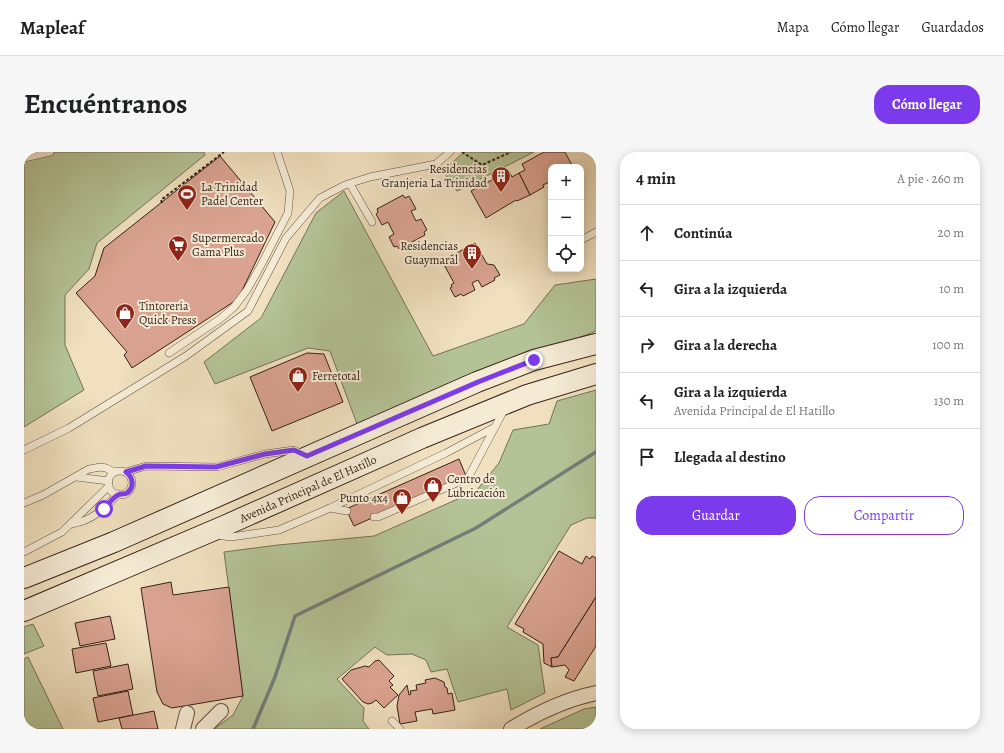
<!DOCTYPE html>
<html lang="es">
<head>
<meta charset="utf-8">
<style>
  body { margin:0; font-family:Alegreya,serif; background:#f6f6f6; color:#202124 }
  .controls { position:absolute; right:12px; top:12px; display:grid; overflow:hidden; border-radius:8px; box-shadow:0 2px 10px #0003 }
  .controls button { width:36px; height:36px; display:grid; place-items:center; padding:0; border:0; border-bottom:1px solid #e0e0e0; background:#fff; color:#202124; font:20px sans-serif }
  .stop { position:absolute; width:12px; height:12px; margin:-9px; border:3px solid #7c3aed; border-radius:50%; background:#fff }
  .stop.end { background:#7c3aed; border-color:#fff; box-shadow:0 1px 4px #0008 }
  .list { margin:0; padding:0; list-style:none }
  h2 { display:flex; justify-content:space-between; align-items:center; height:52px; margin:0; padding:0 16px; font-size:17px }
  h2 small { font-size:13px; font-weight:400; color:#757577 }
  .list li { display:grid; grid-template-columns:26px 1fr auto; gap:12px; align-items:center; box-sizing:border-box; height:56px; padding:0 16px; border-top:1px solid #e0e0e0 }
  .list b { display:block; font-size:15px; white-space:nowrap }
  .list p { margin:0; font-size:13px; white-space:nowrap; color:#757577 }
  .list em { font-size:13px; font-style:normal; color:#757577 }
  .actions { display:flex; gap:8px; padding:12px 16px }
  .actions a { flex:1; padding:9px 0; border:1px solid #7c3aed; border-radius:16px; text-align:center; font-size:14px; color:#7c3aed }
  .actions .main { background:#7c3aed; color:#fff }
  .icon { flex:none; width:22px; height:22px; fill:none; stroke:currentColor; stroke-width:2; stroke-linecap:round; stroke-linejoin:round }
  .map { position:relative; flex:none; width:572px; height:577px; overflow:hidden; border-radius:16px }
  header { display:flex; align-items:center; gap:24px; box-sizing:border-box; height:56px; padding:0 20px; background:#fff; border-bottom:1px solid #e0e0e0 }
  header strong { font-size:19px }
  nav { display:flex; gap:22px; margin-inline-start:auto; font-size:14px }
  .intro { display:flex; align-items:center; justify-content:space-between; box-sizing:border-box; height:96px; padding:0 24px }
  h1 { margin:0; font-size:28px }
  .button { padding:10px 18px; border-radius:16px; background:#7c3aed; color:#fff; font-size:14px; font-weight:700 }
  main { display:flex; gap:24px; padding:0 24px }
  aside { flex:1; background:#fff; border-radius:16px; box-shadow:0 2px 10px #0003 }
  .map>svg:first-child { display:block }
</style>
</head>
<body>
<header>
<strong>Mapleaf</strong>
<nav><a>Mapa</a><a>Cómo llegar</a><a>Guardados</a></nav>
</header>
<div class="intro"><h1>Encuéntranos</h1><a class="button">Cómo llegar</a></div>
<main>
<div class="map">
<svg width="572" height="577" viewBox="0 0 572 577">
  <rect width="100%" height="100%" fill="#f0e0bf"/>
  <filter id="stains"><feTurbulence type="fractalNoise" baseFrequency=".005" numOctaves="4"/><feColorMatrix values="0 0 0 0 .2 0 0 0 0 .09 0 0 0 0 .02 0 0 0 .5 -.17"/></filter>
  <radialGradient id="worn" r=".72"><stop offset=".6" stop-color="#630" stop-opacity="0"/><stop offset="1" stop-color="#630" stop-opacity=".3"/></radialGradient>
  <g fill="#b4c396" stroke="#747257">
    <path d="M 0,0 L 180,0 L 181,3 L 73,91 L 65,117 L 41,143 L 41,193 L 60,238 L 0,275 Z"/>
    <path d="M 440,0 L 510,0 L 433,39 L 419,19 Z"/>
    <path d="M 320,39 L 409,204 L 500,172 L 531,133 L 572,127 L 572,179 L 333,272 L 306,199 L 284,196 L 191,232 L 180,210 L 237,166 L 292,61 Z"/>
    <path d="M 572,238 L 572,366 L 563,366 L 547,373 L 483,475 L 514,493 L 521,541 L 487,558 L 483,537 L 434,550 L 423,517 L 407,520 L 402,508 L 388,502 L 363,503 L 351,495 L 313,527 L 340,556 L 339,569 L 345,577 L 190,577 L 209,563 L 219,544 L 200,400 L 254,393 L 350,384 L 452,339 L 475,311 L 489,278 L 525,272 L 533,249 Z"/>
    <path d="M 9,472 L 20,494 L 0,502 L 0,475 Z"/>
    <path d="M 4,505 L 39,577 L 0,577 L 0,507 Z"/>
    <path d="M 572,555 L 572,577 L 516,577 L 560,557 Z"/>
  </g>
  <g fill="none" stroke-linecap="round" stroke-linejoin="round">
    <path stroke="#737d79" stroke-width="3.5" d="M 229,577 L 251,525 L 271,464 L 452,376 L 572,300"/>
  </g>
  <g fill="#daa391" stroke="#352118">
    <path d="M 520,0 L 541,0 L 549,15 L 527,15 L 527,29 L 519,33 L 520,35 L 506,43 L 495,21 L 501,18 L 498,12 Z"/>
    <path d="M 196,4 L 251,70 L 214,147 L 108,216 L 100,203 L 103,200 L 52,141 L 71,124 L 80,96 Z"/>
    <path d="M 485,19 L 488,25 L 495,21 L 506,43 L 493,49 L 492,48 L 462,66 L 447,39 Z"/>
    <path d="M 379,43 L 381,46 L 385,44 L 392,57 L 387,59 L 392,69 L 397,67 L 403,78 L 400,80 L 401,83 L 375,97 L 373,94 L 370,95 L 365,85 L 370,82 L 364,70 L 358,73 L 352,62 L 354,60 L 353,57 Z"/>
    <path d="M 451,91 L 463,112 L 470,113 L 476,123 L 470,126 L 471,128 L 458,135 L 454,128 L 448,131 L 451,138 L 439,144 L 437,142 L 431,145 L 426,136 L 428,135 L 427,133 L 430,131 L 418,109 Z"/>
    <path d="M 283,201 L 300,202 L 319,250 L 248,279 L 226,225 Z"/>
    <path d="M 435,307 L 442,324 L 330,374 L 322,357 Z"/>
    <path d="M 535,399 L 558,412 L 562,404 L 566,407 L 568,404 L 572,406 L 572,445 L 534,505 L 527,506 L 528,515 L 520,511 L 519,492 L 499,480 L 500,477 L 491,472 Z"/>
    <path d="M 147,430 L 149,443 L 205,435 L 219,544 L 148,556 L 139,552 L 133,540 L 117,436 Z"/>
    <path d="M 572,445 L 572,494 L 550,529 L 541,525 L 545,518 L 541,513 L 528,515 L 527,506 L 534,505 Z"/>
    <path d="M 86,464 L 91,487 L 56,494 L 51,471 Z"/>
    <path d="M 82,491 L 87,514 L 52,521 L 48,497 Z"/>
    <path d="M 355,508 L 370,524 L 365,529 L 369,533 L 366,535 L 374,543 L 360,556 L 352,548 L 348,551 L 344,552 L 339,550 L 318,527 L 327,518 L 341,514 L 345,515 L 351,509 Z"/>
    <path d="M 104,512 L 109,537 L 74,544 L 69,519 Z"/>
    <path d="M 411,526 L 420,530 L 421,535 L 423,536 L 424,542 L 428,541 L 431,558 L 409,562 L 408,557 L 391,560 L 393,569 L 376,572 L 373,554 L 375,543 L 383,533 L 385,543 L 387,542 L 386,539 L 393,538 L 392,533 L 402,531 L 401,528 Z"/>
    <path d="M 104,539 L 109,563 L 74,570 L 69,546 Z"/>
    <path d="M 130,559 L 134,577 L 98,577 L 95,566 Z"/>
  </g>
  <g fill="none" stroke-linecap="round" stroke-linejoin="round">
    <defs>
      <g id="service">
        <path d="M 0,6 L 26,0"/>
        <path d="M 326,32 L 348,70"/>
        <path d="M 557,88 L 572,80"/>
        <path d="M 145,201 L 196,167 L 210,155 L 223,138 L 235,117 L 264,61 L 266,39 L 253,0"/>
        <path d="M 0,298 L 45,276 L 162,204 L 224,159 L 262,86 L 296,46 L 321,33 L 346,25 L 412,12 L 426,0"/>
        <circle cx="96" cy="331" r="12"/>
        <path d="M 102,320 L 122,314 L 193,315 L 241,302 L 270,298 L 280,303"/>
        <path d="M 52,325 L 85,329"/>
        <path d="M 0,351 L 19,343 L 65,317 L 77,315 L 82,316 L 90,320"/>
        <path d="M 306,356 L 323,359"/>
        <path d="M 350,365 L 354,365 L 444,326 L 471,275"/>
        <path d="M 47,372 C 68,369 80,357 94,342"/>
        <path d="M 193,383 L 207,385 L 255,378 L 306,356 L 422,301 L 471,275 L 481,256"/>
        <path d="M 0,400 L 38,380 L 85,334"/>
        <path d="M 368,569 L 376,577"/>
      </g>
      <g id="minor">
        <path d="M 159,577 L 163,561"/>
        <path d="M 179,577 L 197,559"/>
        <path d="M 487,577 C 513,561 543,547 572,541"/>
      </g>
      <g id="secondary">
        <path d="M 0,426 L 90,390 L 453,230 L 510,208 L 572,192"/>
        <path d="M 0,459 L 200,374 L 398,286 L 503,243 L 572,222"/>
      </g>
    </defs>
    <use href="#service" stroke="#645142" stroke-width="8"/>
    <use href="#minor" stroke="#645142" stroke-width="16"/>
    <use href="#secondary" stroke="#352118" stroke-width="22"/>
    <g stroke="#352118" stroke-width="2" stroke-dasharray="3 2" stroke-linecap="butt">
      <path d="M 438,0 L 458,13 L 487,0"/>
      <path d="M 138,51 L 137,48 L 200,0"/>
    </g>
    <use href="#service" stroke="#f5ebd5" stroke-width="7"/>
    <use href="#minor" stroke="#f5ebd5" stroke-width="14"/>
    <use href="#secondary" stroke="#f5ebd5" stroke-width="20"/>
  </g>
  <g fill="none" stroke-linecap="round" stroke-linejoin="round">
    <path stroke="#7c3aed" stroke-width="5" d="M 80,357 C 84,353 89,345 94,343 C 96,341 100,343 103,341 C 111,335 109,325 102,320 L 122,314 L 192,315 L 241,302 L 270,298 L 283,304 L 454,230 L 510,208"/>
  </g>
  <defs>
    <symbol id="building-pin" viewBox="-11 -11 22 30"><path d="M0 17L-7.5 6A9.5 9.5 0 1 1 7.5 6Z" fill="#8f2418" stroke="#f5ebd5"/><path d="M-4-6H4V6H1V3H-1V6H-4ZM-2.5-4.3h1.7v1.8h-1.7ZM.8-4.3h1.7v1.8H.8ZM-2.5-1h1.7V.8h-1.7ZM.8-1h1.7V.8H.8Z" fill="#fff"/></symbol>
    <symbol id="stadium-pin" viewBox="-11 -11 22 30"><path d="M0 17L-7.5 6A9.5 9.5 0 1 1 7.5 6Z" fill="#8f2418" stroke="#f5ebd5"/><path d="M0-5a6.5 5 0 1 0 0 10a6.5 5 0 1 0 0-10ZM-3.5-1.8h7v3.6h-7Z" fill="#fff"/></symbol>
    <symbol id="supermarket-pin" viewBox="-11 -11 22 30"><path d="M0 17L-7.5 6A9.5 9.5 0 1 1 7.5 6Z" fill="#8f2418" stroke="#f5ebd5"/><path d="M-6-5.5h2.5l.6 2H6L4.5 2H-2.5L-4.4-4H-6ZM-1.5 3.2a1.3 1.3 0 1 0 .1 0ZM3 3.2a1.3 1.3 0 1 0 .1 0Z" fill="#fff"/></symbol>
    <symbol id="shop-pin" viewBox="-11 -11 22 30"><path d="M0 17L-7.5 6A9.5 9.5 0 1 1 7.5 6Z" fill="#8f2418" stroke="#f5ebd5"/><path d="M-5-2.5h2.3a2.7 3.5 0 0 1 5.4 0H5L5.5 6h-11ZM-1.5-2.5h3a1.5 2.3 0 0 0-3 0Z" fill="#fff"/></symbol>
  </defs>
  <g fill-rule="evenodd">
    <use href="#building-pin" x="466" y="13" width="22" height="30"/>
    <use href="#stadium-pin" x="152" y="31" width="22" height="30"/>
    <use href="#supermarket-pin" x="143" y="82" width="22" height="30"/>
    <use href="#building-pin" x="437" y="90" width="22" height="30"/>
    <use href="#shop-pin" x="90" y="150" width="22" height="30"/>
    <use href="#shop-pin" x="263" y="213" width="22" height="30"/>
    <use href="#shop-pin" x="398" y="323" width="22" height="30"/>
    <use href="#shop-pin" x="367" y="335" width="22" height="30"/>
  </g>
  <g text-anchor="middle" stroke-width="4" stroke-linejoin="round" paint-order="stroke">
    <g font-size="12" fill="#352118" stroke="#f5ebd5" text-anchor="start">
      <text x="463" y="21" text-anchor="end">Residencias<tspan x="463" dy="14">Granjeria La Trinidad</tspan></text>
      <text x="177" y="39">La Trinidad<tspan x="177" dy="14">Padel Center</tspan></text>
      <text x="168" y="90">Supermercado<tspan x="168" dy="14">Gama Plus</tspan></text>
      <text x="434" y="98" text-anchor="end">Residencias<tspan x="434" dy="14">Guaymaral</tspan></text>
      <text x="115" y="158">Tintorería<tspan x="115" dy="14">Quick Press</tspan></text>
      <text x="288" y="228">Ferretotal</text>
      <text x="423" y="331">Centro de<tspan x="423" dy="14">Lubricación</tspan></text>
      <text x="364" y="350" text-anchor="end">Punto 4x4</text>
    </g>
    <g font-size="12" fill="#352118" stroke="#f5ebd5">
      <text transform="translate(284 337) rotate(-24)" y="4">Avenida Principal de El Hatillo</text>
    </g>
  </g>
  <rect width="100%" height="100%" filter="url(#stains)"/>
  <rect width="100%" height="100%" fill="url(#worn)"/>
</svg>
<div class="controls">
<button>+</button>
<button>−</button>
<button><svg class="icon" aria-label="locate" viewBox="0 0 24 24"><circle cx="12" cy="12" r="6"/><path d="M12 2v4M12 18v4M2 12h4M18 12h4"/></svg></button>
</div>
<div class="stop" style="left:80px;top:357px"></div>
<div class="stop end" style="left:510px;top:208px"></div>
</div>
<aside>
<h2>4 min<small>A pie · 260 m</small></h2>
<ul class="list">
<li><svg class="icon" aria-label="ahead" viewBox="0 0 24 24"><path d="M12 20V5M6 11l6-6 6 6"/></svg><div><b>Continúa</b></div><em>20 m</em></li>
<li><svg class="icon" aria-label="left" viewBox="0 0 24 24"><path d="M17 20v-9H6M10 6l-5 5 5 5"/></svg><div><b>Gira a la izquierda</b></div><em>10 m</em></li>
<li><svg class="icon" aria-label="right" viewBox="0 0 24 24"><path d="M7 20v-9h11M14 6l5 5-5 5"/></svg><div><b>Gira a la derecha</b></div><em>100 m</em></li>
<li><svg class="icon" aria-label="left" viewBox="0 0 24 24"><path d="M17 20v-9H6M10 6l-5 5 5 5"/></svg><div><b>Gira a la izquierda</b><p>Avenida Principal de El Hatillo</p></div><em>130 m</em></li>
<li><svg class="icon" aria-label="arrive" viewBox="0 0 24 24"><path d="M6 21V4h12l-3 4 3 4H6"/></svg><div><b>Llegada al destino</b></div></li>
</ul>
<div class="actions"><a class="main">Guardar</a><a>Compartir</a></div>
</aside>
</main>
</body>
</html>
